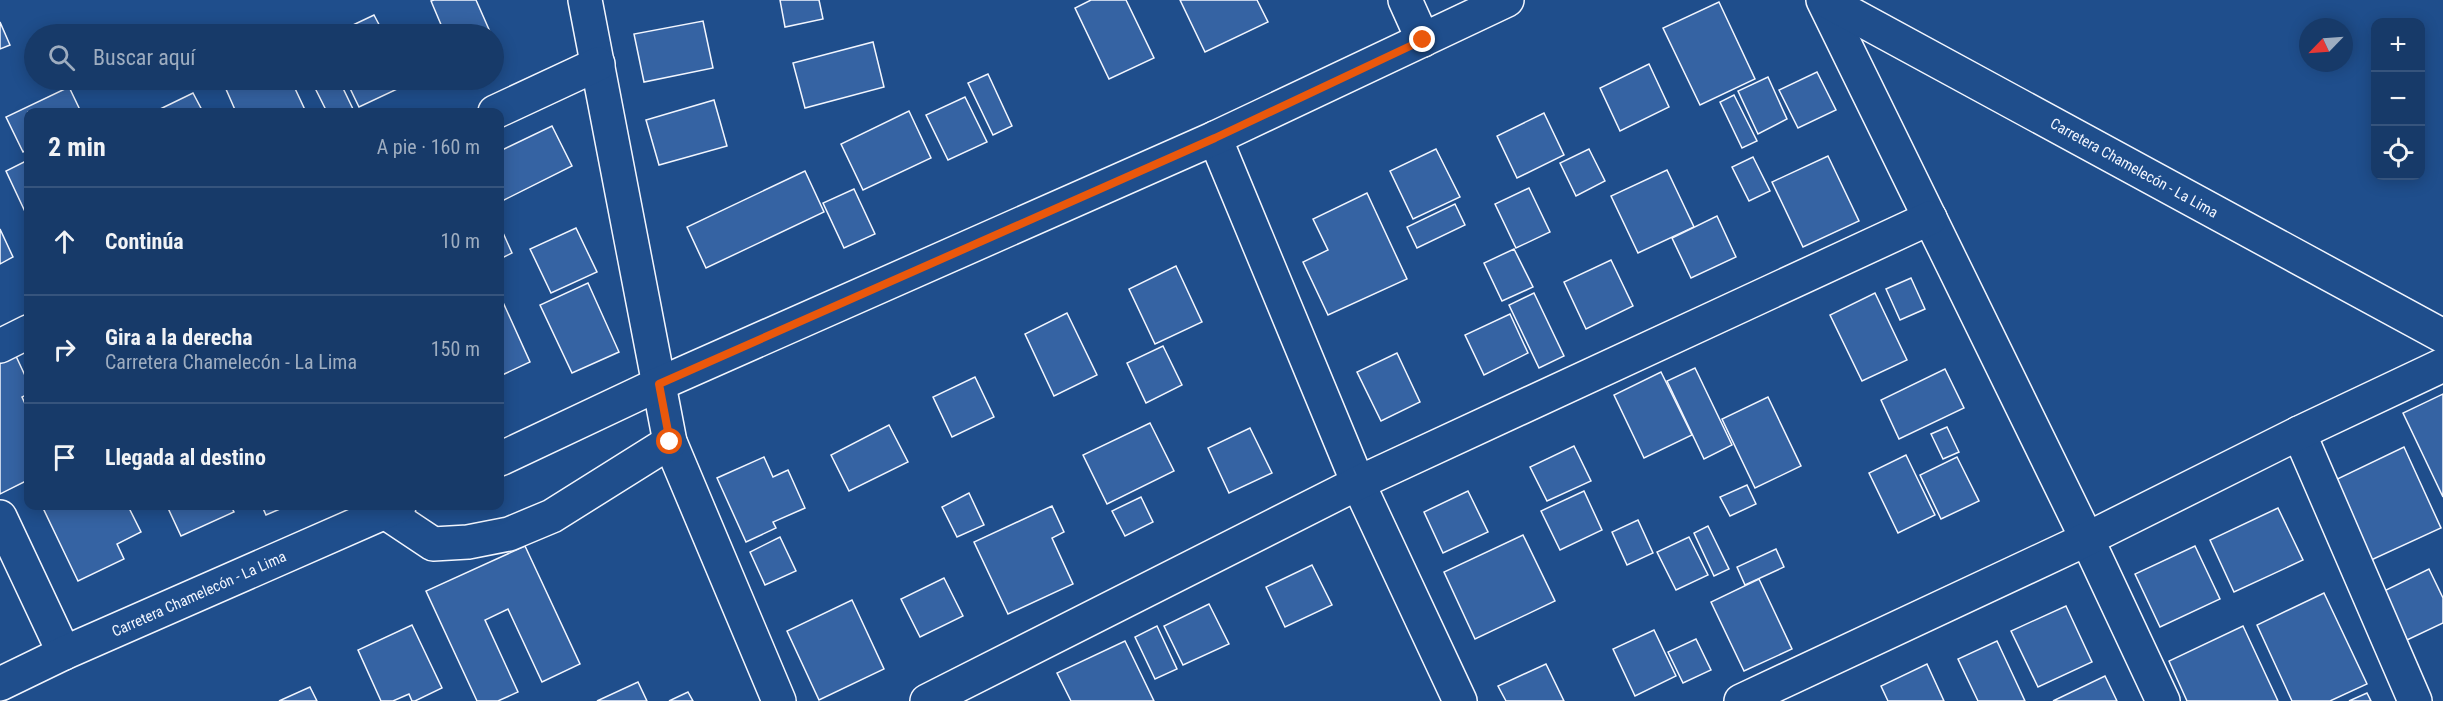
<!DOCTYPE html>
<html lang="es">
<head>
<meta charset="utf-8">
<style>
  body { margin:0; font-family:"Roboto Condensed",sans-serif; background:#20416f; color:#f1f3f6 }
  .controls { position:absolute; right:18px; top:18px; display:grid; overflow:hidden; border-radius:12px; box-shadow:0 3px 15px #0003 }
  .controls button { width:54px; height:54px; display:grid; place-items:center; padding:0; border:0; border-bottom:2px solid #36547d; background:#173a69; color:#f1f3f6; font:30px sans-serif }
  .compass { position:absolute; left:2299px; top:18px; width:54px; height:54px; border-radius:50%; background:#173a69; box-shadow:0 3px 15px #0003; rotate:245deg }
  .stop { position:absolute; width:18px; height:18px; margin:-14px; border:4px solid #ea580c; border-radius:50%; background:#fff }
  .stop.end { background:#ea580c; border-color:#fff; box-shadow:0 2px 6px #0008 }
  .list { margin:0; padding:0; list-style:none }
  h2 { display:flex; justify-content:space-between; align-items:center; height:78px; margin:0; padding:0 24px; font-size:26px }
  h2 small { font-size:20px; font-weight:400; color:#9eadc0 }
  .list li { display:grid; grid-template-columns:39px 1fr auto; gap:18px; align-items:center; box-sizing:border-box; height:108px; padding:0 24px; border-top:2px solid #36547d }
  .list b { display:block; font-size:22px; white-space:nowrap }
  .list p { margin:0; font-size:20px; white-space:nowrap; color:#9eadc0 }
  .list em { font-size:20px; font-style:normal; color:#9eadc0 }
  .icon { flex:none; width:33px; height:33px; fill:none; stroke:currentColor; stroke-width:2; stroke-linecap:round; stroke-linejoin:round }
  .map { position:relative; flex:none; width:2443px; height:701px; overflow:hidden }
  .search { position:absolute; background:#173a69; box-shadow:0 3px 15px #0003; left:24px; top:24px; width:480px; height:66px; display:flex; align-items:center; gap:15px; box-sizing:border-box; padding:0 21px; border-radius:33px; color:#9eadc0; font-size:22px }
  .panel { position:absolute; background:#173a69; box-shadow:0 3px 15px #0003; left:24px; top:108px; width:480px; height:402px; border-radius:12px }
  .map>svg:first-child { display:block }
</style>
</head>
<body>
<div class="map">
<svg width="2443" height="701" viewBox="0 0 2443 701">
  <rect width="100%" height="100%" fill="#1f4e8c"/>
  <g fill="#3563a3" stroke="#f2f6ff" stroke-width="1.5">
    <path d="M 434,0 L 476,0 L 491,34 L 445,34 L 431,1 Z"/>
    <path d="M 780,0 L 819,0 L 823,19 L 785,27 Z"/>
    <path d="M 1091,0 L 1126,0 L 1154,58 L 1109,79 L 1075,8 Z"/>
    <path d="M 1180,0 L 1257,0 L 1268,22 L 1205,52 Z"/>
    <path d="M 1719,2 L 1755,79 L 1700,105 L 1663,28 Z"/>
    <path d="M 374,15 L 384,34 L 334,34 Z"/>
    <path d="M 703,21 L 713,68 L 644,82 L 634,34 Z"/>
    <path d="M 0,22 L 10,45 L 0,49 Z"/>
    <path d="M 873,42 L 884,87 L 805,108 L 793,63 Z"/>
    <path d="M 1649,64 L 1669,107 L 1620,131 L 1600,88 Z"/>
    <path d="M 1817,72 L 1836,110 L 1798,128 L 1779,90 Z"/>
    <path d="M 988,74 L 1012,126 L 993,135 L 968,83 Z"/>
    <path d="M 1768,77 L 1787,119 L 1758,134 L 1738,91 Z"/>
    <path d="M 222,80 L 291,80 L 306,112 L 236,112 Z"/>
    <path d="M 311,80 L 339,80 L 353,109 L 345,112 L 327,112 Z"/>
    <path d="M 346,80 L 406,80 L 408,84 L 359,107 Z"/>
    <path d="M 69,87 L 81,112 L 28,112 L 28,149 L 23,152 L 6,117 Z"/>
    <path d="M 193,93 L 203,112 L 157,112 L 156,111 Z"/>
    <path d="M 1734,95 L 1757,141 L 1742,148 L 1720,102 Z"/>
    <path d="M 965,97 L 987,142 L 948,160 L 926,115 Z"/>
    <path d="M 714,100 L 727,146 L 659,165 L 646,120 Z"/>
    <path d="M 909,111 L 931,158 L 863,190 L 841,144 Z"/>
    <path d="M 1544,113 L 1564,155 L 1517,178 L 1497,136 Z"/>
    <path d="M 552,126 L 572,166 L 500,202 L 500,151 Z"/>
    <path d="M 1436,149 L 1460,197 L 1413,219 L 1390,171 Z"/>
    <path d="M 1589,149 L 1605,181 L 1576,196 L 1560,163 Z"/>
    <path d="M 1828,156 L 1859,221 L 1803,247 L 1772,182 Z"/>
    <path d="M 1753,157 L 1770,191 L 1749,201 L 1732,167 Z"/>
    <path d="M 28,160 L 28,218 L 6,171 Z"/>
    <path d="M 1667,170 L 1694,227 L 1638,253 L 1611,196 Z"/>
    <path d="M 805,171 L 824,212 L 706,268 L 687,227 Z"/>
    <path d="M 1529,188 L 1550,232 L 1516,248 L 1495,204 Z"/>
    <path d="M 854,189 L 875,234 L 844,248 L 823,203 Z"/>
    <path d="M 1367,193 L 1407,279 L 1328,315 L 1303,262 L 1328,250 L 1313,219 Z"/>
    <path d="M 1455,204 L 1465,225 L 1417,248 L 1407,227 Z"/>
    <path d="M 1717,216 L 1736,257 L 1691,278 L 1672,238 Z"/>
    <path d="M 500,226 L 512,253 L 500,259 Z"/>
    <path d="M 576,228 L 597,272 L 551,293 L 530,249 Z"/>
    <path d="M 0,229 L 13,257 L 0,264 Z"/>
    <path d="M 1514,249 L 1533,287 L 1502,301 L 1484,263 Z"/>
    <path d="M 1611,260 L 1633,306 L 1586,329 L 1564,282 Z"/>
    <path d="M 1176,266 L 1202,322 L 1155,344 L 1129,289 Z"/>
    <path d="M 1911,278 L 1925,309 L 1900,320 L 1886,289 Z"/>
    <path d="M 588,283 L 619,352 L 572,373 L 540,305 Z"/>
    <path d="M 1534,293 L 1564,356 L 1539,368 L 1509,305 Z"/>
    <path d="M 1875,293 L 1907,360 L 1862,381 L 1830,315 Z"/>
    <path d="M 502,300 L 530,362 L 500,376 L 500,301 Z"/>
    <path d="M 1067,313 L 1097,375 L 1054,396 L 1025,334 Z"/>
    <path d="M 1510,314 L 1528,353 L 1484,375 L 1465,335 Z"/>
    <path d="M 1163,346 L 1182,385 L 1146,403 L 1127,363 Z"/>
    <path d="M 1397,353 L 1420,402 L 1381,421 L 1357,372 Z"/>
    <path d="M 15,354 L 28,382 L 28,394 L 22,397 L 28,410 L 28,480 L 0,494 L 0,361 Z"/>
    <path d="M 1695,368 L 1732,445 L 1704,459 L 1667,381 Z"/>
    <path d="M 1945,369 L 1964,408 L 1899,439 L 1881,400 Z"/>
    <path d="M 1661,372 L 1692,435 L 1644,458 L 1614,395 Z"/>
    <path d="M 975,377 L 994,417 L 952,437 L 933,397 Z"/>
    <path d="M 2443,394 L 2443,497 L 2403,413 Z"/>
    <path d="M 1768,397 L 1801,466 L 1755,488 L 1722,419 Z"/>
    <path d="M 1150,423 L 1174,471 L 1107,504 L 1083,455 Z"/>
    <path d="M 889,425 L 908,462 L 849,491 L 831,455 Z"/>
    <path d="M 1947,427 L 1959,452 L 1943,459 L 1931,434 Z"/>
    <path d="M 1250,428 L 1272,473 L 1229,493 L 1208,448 Z"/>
    <path d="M 1574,446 L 1591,481 L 1547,501 L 1530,467 Z"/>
    <path d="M 2404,447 L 2441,528 L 2369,561 L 2331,482 Z"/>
    <path d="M 1906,455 L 1935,515 L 1898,533 L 1869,473 Z"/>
    <path d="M 764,457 L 773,477 L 788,470 L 805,508 L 773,522 L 776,528 L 746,542 L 717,478 Z"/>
    <path d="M 1957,457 L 1979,501 L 1941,519 L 1920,475 Z"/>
    <path d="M 1747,485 L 1756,504 L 1730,516 L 1720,497 Z"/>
    <path d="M 1468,491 L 1488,532 L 1443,553 L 1424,512 Z"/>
    <path d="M 1584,491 L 1602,530 L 1560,550 L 1541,511 Z"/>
    <path d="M 969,493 L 984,525 L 957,537 L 942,507 Z"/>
    <path d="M 1141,497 L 1153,522 L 1125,536 L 1112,511 Z"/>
    <path d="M 42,506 L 128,506 L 141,532 L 117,544 L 124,559 L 78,581 Z"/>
    <path d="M 167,506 L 231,506 L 234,512 L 181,536 Z"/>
    <path d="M 262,506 L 287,506 L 266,515 Z"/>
    <path d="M 1052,506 L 1064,532 L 1052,538 L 1073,584 L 1008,614 L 974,542 Z"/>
    <path d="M 2278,508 L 2303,560 L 2234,592 L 2210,540 Z"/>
    <path d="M 1638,520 L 1653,553 L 1627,565 L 1612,532 Z"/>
    <path d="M 1708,526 L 1729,569 L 1714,576 L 1694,533 Z"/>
    <path d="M 1523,535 L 1555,601 L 1475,639 L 1444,572 Z"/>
    <path d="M 780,537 L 796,571 L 765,585 L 750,552 Z"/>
    <path d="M 1689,537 L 1708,575 L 1676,590 L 1657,552 Z"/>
    <path d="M 525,546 L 580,664 L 542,682 L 508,609 L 485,620 L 518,692 L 498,701 L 477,701 L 426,591 Z"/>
    <path d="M 2195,546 L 2220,599 L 2160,627 L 2135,574 Z"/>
    <path d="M 1776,549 L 1784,567 L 1745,585 L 1737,567 Z"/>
    <path d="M 1312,565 L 1332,605 L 1285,627 L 1266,587 Z"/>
    <path d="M 2429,569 L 2443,598 L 2443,623 L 2407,640 L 2384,591 Z"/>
    <path d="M 944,578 L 963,616 L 920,637 L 901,599 Z"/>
    <path d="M 1759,579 L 1792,649 L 1744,671 L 1711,602 Z"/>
    <path d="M 2324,593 L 2367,684 L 2330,701 L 2292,701 L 2257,625 Z"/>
    <path d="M 852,600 L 884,669 L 819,700 L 787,631 Z"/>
    <path d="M 1209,604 L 1229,644 L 1183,665 L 1164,626 Z"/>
    <path d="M 2066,606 L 2092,662 L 2038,687 L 2011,631 Z"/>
    <path d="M 412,625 L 442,688 L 415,701 L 412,701 L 409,694 L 393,701 L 381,701 L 358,650 Z"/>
    <path d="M 1157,626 L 1177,669 L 1155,679 L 1135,637 Z"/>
    <path d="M 2243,626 L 2278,701 L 2187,701 L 2169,661 Z"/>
    <path d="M 1654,630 L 1676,676 L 1635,696 L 1613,649 Z"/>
    <path d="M 1696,639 L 1711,670 L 1683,683 L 1668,652 Z"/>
    <path d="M 1125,641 L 1154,701 L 1071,701 L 1057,673 Z"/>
    <path d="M 1997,641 L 2025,701 L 1978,701 L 1958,659 Z"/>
    <path d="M 1546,664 L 1564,701 L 1506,701 L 1498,686 Z"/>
    <path d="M 1927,664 L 1944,701 L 1888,701 L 1881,686 Z"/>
    <path d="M 2105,676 L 2117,701 L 2053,701 Z"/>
    <path d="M 638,682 L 647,701 L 597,701 Z"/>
    <path d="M 310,687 L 317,701 L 279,701 Z"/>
    <path d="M 688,692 L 693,701 L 669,701 Z"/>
    <path d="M 2367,693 L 2371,701 L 2349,701 Z"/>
  </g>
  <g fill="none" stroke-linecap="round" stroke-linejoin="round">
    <defs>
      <g id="minor">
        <path d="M 585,0 L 670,442 L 779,701"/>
        <path d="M 1405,0 L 1423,40"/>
        <path d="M 1823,0 L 2087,539 L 2163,701"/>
        <path d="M 495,112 L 598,64"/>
        <path d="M 1215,138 L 1358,483 L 1460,701"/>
        <path d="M 0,346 L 28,332"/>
        <path d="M 2299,433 L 2415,701"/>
        <path d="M 385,512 L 433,544 L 468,542 L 509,534 L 552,516 L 670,442"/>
        <path d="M 0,517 L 64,653"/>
        <path d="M 927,701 L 1358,483 L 1930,218"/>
        <path d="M 1741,701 L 2087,539 L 2299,433 L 2443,365"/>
      </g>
      <g id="tertiary">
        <path d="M 1825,0 L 2443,336"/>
        <path d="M 500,459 L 659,384 L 1215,138 L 1507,0"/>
        <path d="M 0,684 L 64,653 L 399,506"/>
      </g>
    </defs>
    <use href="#minor" stroke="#f2f6ff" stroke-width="36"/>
    <use href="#tertiary" stroke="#f2f6ff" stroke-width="36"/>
    <use href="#minor" stroke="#1f4e8c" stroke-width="33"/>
    <use href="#tertiary" stroke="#1f4e8c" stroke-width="33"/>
  </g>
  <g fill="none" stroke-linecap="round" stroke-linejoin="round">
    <path stroke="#ea580c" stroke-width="8" d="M 670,442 L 659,384 L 1215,138 L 1423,40"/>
  </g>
  <g text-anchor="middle" stroke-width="4.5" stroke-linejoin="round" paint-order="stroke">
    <g font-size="15" fill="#f2f6ff" stroke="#1f4e8c">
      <text transform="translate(2134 168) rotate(29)" y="5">Carretera Chamelecón - La Lima</text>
      <text transform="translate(199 594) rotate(-24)" y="5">Carretera Chamelecón - La Lima</text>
    </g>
  </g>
</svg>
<div class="controls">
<button>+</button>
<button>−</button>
<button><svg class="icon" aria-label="locate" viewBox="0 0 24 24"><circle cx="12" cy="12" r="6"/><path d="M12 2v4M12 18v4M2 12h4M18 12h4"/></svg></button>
</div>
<svg class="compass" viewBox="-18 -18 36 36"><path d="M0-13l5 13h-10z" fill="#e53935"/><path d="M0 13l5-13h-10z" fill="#9eadc0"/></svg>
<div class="stop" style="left:670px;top:442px"></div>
<div class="stop end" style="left:1423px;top:40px"></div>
<div class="search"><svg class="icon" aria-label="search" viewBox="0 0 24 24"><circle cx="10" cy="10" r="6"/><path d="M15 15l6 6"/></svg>Buscar aquí</div>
<section class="panel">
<h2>2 min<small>A pie · 160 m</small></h2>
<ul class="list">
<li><svg class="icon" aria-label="ahead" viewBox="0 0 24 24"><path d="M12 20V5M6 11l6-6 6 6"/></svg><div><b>Continúa</b></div><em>10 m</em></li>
<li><svg class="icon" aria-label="right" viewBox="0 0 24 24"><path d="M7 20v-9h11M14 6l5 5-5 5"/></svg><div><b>Gira a la derecha</b><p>Carretera Chamelecón - La Lima</p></div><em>150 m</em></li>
<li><svg class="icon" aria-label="arrive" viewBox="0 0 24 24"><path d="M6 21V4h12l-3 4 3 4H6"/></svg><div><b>Llegada al destino</b></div></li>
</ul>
</section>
</div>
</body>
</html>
